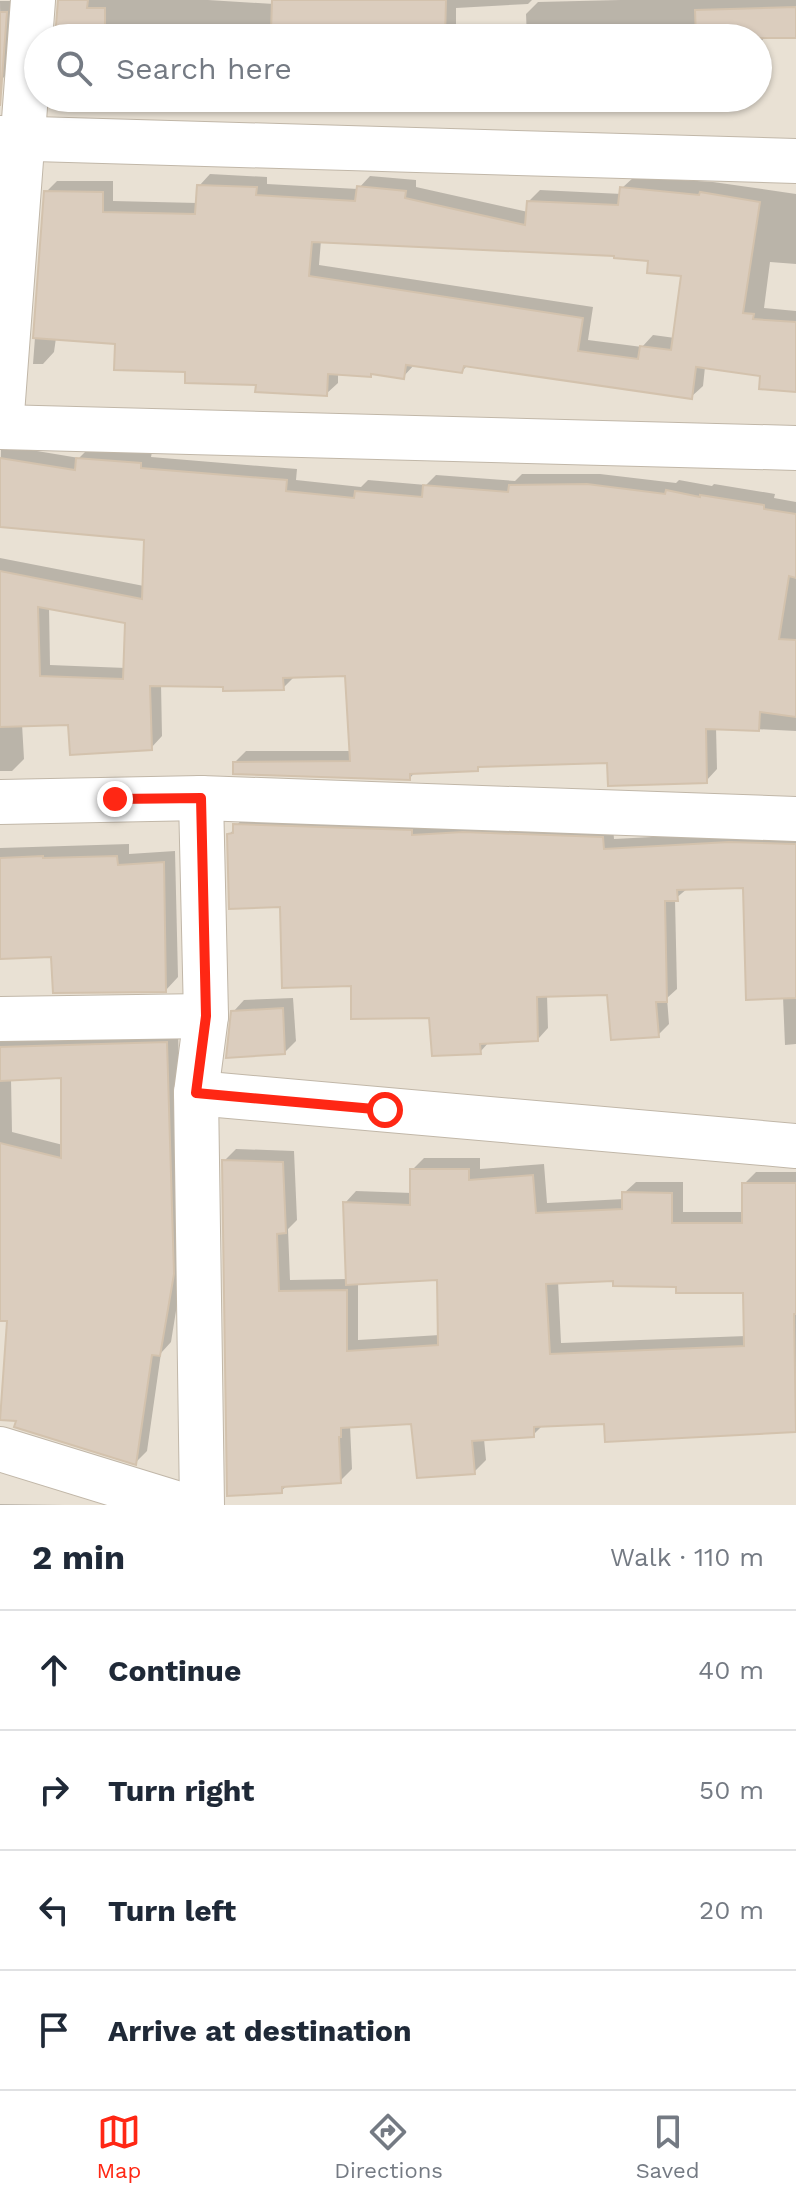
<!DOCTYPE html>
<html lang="en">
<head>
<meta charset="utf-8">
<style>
  body { margin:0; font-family:"Work Sans",sans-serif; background:#f2f2f3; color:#1f2937 }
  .stop { position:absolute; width:24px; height:24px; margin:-18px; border:6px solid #ff2714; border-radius:50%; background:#fff }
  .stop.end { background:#ff2714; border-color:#fff; box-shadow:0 2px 8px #0008 }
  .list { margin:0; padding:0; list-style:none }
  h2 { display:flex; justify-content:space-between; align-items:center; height:104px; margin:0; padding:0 32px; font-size:34px }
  h2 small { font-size:26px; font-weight:400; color:#747a83 }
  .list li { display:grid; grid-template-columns:52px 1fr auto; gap:24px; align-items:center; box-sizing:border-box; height:120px; padding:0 32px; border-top:2px solid #e0e1e3 }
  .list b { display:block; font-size:30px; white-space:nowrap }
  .list em { font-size:26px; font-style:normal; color:#747a83 }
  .icon { flex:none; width:44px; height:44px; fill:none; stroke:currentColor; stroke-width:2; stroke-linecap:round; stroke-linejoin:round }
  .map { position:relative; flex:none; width:796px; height:1505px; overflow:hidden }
  .search { position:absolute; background:#fff; box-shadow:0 2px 6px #0004; left:24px; right:24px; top:24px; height:88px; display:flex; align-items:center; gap:20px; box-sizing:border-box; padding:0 28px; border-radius:44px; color:#747a83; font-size:30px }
  .sheet { height:584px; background:#fff }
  nav { display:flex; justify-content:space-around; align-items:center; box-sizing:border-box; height:112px; border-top:2px solid #e0e1e3; background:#fff; font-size:22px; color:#747a83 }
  nav a { display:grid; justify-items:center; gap:4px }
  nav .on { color:#ff2714 }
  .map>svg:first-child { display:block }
</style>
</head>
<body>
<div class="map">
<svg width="796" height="1505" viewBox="0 0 796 1505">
  <rect width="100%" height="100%" fill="#f5f0e7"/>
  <path fill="#e9e1d4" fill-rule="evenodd" d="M 0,0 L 796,0 L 796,1505 L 0,1505 ZM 38,38 L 758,38 L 758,98 L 38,98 Z"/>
  <g fill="#0003" fill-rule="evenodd">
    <path d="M 59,0 L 208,0 L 274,4 L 274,0 L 532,0 L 528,4 L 456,8 L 456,26 L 444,37 L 436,38 L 370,38 L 278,31 L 277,38 L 57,38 Z"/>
    <path d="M 620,0 L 796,0 L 796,38 L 764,38 L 758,45 L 758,38 L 527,38 L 526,14 L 538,2 Z"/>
    <path d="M 0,1 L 17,1 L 12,69 L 1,80 Z"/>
    <path d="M 228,98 L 272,98 L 263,107 L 228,105 Z"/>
    <path d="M 210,174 L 267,177 L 267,184 L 358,189 L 370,176 L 416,180 L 416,187 L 528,212 L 528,202 L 540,190 L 622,194 L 622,188 L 634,177 L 713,182 L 796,194 L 796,264 L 770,262 L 764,308 L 796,311 L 796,390 L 762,374 L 705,367 L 703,386 L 691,397 L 468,365 L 462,371 L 415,364 L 403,377 L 373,372 L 370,375 L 338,373 L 338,383 L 326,394 L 187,370 L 117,343 L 56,338 L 54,352 L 43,364 L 33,364 L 46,192 L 57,181 L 113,181 L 113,201 L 198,203 L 199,186 ZM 321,240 L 616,254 L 650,259 L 683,274 L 675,338 L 653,335 L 642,347 L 588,340 L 593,307 L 319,265 Z"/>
    <path d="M 1,445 L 79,458 L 90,447 L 152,452 L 151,457 L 297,469 L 296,480 L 361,487 L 368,480 L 426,485 L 436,475 L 515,481 L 522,474 L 600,474 L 676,483 L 679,480 L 712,486 L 714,484 L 775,494 L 774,498 L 796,502 L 796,731 L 716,727 L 717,769 L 706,781 L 609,760 L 483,764 L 477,770 L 416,771 L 410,778 L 235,762 L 246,751 L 351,751 L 347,674 L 295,676 L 283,688 L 161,684 L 162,736 L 151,748 L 70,723 L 22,724 L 24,759 L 12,771 L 0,771 L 0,558 L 144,586 L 146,538 L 0,525 ZM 49,607 L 127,622 L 126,668 L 50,665 Z"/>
    <path d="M 246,814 L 613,827 L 614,839 L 745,832 L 796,832 L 796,1044 L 785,1045 L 783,997 L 744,886 L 688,888 L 675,899 L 677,989 L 667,998 L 669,1024 L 658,1035 L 608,993 L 547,995 L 548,1028 L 538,1039 L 490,1041 L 480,1052 L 431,1016 L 352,984 L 282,904 L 229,835 Z"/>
    <path d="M 129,844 L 129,854 L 175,851 L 178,977 L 166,990 L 53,956 L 0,957 L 0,848 Z"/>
    <path d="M 293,998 L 296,1041 L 285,1052 L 233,1012 L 244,1000 Z"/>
    <path d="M 178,1031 L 184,1261 L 171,1342 L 161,1353 L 147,1451 L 136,1462 L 9,1319 L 0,1319 L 0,1036 ZM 63,1076 L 63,1145 L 12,1132 L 11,1079 Z"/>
    <path d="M 236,1149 L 294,1151 L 297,1220 L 288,1229 L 290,1280 L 348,1279 L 345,1203 L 356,1191 L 412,1193 L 412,1170 L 424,1158 L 480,1158 L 480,1169 L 544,1164 L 547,1203 L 624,1199 L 624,1193 L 636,1182 L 683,1182 L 683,1212 L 744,1212 L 744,1184 L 756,1172 L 796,1172 L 796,1430 L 607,1440 L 606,1422 L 544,1424 L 533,1435 L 484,1439 L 486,1460 L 474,1472 L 413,1422 L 350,1425 L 352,1469 L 340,1481 L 288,1485 L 281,1491 L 224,1161 ZM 439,1278 L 440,1335 L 358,1340 L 358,1282 ZM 615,1279 L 745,1291 L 746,1336 L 561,1343 L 558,1281 Z"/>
    <path d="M 0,1504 L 65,1505 L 0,1505 Z"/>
  </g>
  <g fill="#dbcdbe" stroke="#d3c2ad" stroke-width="2" fill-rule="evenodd">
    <path d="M 58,0 L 88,0 L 87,8 L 105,8 L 105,38 L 55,38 Z"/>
    <path d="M 272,0 L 446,0 L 445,38 L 368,38 L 271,33 Z"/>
    <path d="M 796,7 L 796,38 L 696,38 L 695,10 Z"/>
    <path d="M 0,12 L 7,12 L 0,106 Z"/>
    <path d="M 197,185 L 257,187 L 256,195 L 355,201 L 357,186 L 406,191 L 405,198 L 525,225 L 527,201 L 618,205 L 620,187 L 699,195 L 700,192 L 760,202 L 743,313 L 754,314 L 753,319 L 796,322 L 796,392 L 759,389 L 760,376 L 696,367 L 692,399 L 464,366 L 462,373 L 406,365 L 404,379 L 371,374 L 371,377 L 328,374 L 327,396 L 255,392 L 256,385 L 185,383 L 185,372 L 114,370 L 115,344 L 33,338 L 44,191 L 103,192 L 103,212 L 195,214 ZM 312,242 L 614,256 L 614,258 L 648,261 L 647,273 L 681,276 L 671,350 L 640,346 L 638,359 L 578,351 L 583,318 L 309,276 Z"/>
    <path d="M 0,458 L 75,470 L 76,458 L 141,463 L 141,468 L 287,480 L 286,491 L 354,498 L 355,491 L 422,497 L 423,485 L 508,492 L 509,485 L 587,484 L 665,494 L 666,490 L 700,497 L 700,495 L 764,505 L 764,509 L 796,514 L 796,578 L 789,576 L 779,639 L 796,640 L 796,717 L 760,712 L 759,731 L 706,729 L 707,783 L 608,786 L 607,763 L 478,767 L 478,771 L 410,774 L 410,780 L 233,774 L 233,762 L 350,761 L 345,676 L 283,678 L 284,690 L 223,691 L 223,687 L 150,686 L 152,750 L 70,755 L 68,725 L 0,727 L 0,571 L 142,599 L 144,540 L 0,527 ZM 38,607 L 125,623 L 123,679 L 40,676 Z"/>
    <path d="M 233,824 L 412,830 L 412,835 L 463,832 L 603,837 L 604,849 L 729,842 L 796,844 L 796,998 L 746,1000 L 743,888 L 677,890 L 678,901 L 665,901 L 667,1002 L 656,1002 L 659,1037 L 611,1040 L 607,995 L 537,997 L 538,1041 L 480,1044 L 481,1054 L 432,1056 L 429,1018 L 351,1019 L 351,986 L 282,988 L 280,907 L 229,909 L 227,834 L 233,833 Z"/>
    <path d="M 43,856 L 43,858 L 117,856 L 118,865 L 164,862 L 166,992 L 53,993 L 51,957 L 0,959 L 0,858 Z"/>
    <path d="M 283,1008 L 285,1054 L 226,1058 L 231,1011 Z"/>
    <path d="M 167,1042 L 174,1274 L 160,1356 L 152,1355 L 136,1465 L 14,1427 L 16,1421 L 0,1420 L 7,1321 L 0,1321 L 0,1143 L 61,1158 L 61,1078 L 0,1081 L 0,1047 Z"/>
    <path d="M 222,1160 L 283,1162 L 286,1233 L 277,1234 L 279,1291 L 347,1290 L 347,1351 L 438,1345 L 437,1280 L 346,1285 L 343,1202 L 410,1205 L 410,1169 L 469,1169 L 469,1180 L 533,1175 L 536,1213 L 622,1209 L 622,1192 L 672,1193 L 672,1223 L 742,1223 L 742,1183 L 796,1183 L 796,1314 L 794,1314 L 796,1432 L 605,1442 L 604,1424 L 534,1427 L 534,1437 L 472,1441 L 475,1474 L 417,1478 L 411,1424 L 341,1428 L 341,1437 L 339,1437 L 341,1483 L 282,1487 L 282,1493 L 227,1496 ZM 613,1281 L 613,1286 L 676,1287 L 676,1293 L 743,1293 L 744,1346 L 550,1354 L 546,1284 Z"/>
  </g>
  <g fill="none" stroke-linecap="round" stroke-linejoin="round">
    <defs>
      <g id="minor">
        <path d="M 0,138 L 796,161"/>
        <path d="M 0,427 L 796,448"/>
        <path d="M 1,427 L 33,0"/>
        <path d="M 201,798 L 206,1016 L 196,1093 L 202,1505"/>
        <path d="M 0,802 L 201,798 L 796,819"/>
        <path d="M 0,1019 L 206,1016"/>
        <path d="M 196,1093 L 796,1146"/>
        <path d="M 0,1449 L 182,1505"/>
      </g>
    </defs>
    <use href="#minor" stroke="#c1b7a8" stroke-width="46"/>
    <use href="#minor" stroke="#fff" stroke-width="44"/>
  </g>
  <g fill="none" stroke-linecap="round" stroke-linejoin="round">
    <path stroke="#ff2714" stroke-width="10" d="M 115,799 L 201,798 L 206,1016 L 196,1093 L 385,1110"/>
  </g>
</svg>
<div class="stop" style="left:385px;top:1110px"></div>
<div class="stop end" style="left:115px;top:799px"></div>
<div class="search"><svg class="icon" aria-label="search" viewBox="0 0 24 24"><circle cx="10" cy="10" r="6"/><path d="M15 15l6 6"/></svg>Search here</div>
</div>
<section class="sheet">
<h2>2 min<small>Walk · 110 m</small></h2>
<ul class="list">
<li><svg class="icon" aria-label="ahead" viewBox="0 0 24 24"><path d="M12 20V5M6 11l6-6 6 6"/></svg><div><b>Continue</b></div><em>40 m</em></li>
<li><svg class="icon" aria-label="right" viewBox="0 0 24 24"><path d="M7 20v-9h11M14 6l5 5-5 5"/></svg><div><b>Turn right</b></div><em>50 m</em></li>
<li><svg class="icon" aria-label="left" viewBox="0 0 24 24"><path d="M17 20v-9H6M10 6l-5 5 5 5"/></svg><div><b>Turn left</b></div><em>20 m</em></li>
<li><svg class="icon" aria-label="arrive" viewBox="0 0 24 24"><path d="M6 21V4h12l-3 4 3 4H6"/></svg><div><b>Arrive at destination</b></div></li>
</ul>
</section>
<nav>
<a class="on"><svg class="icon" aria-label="map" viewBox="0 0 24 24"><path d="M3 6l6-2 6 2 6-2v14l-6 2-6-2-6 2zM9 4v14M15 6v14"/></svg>Map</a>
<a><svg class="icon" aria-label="directions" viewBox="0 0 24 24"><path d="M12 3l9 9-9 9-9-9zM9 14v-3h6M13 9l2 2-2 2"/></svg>Directions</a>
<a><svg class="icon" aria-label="saved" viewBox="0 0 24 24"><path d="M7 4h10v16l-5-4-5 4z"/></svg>Saved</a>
</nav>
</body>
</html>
